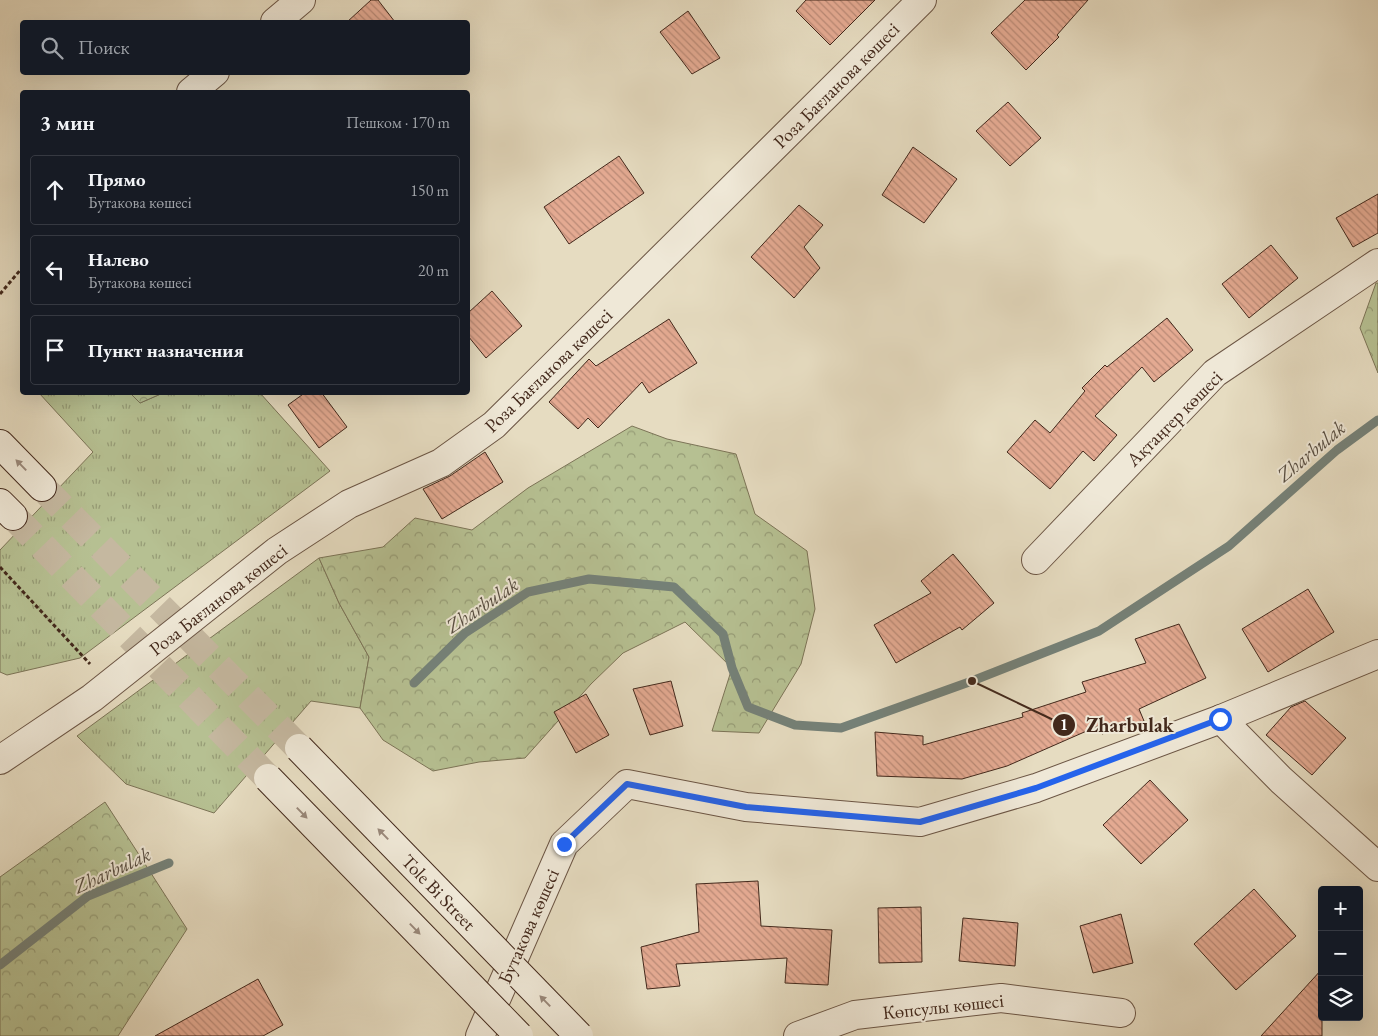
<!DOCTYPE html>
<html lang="ru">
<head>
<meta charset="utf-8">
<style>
  body { margin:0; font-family:"EB Garamond",serif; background:#20242c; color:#f1f3f6 }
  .controls { position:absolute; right:15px; bottom:15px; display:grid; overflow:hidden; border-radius:5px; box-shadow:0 5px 20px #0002 }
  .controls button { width:45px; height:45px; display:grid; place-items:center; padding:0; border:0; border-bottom:1px solid #363941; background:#171b24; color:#f1f3f6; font:25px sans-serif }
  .stop { position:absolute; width:15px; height:15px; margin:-11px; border:4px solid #2563eb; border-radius:50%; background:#fff }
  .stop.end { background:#2563eb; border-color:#fff; box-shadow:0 1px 5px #0008 }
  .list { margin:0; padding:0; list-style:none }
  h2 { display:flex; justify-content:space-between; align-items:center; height:65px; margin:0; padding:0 20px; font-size:21px }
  h2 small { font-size:16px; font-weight:400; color:#9ea1a6 }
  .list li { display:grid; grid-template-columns:32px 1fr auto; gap:15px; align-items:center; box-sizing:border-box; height:70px; margin:0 10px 10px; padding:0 10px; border:1px solid #363941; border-radius:5px }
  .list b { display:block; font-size:19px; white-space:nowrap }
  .list p { margin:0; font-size:16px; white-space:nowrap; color:#9ea1a6 }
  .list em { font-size:16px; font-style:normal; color:#9ea1a6 }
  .icon { flex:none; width:28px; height:28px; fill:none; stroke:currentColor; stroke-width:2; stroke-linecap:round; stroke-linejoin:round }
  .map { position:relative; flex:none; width:1378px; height:1036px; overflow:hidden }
  .search { position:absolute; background:#171b24; box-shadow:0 5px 20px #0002; left:20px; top:20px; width:450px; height:55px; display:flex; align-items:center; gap:12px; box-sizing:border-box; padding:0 18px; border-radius:5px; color:#9ea1a6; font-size:19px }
  .panel { position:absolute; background:#171b24; box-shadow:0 5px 20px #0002; left:20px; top:90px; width:450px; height:305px; border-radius:5px }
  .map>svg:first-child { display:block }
</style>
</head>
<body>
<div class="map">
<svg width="1378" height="1036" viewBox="0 0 1378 1036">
  <defs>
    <pattern id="grass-tufts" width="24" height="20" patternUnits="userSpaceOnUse" patternTransform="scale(1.25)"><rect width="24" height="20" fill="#b6c092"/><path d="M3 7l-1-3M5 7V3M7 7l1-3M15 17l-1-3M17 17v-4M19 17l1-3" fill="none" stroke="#969c76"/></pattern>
    <pattern id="forest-crowns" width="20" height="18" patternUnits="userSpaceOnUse" patternTransform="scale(1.25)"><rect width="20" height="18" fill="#b6c092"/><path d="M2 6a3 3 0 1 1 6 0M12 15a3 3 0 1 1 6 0" fill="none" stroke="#969c76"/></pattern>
    <pattern id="building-back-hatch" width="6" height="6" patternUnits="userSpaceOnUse" patternTransform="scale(1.25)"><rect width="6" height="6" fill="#e4aa92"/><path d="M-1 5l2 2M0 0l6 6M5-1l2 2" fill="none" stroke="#ba8a76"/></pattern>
  </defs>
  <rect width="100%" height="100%" fill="#e6dcc1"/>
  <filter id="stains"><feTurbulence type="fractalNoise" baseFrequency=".004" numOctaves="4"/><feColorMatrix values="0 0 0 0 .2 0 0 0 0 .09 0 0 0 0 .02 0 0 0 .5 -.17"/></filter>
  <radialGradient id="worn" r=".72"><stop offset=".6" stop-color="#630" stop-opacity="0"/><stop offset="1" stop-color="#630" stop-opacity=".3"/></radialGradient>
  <g fill="url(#grass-tufts)" stroke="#7c7457">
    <path d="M 39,393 L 130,393 L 140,403 L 163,393 L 260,393 L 330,471 L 80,658 L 7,675 L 0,672 L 0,550 L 93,452 Z"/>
    <path d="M 319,558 L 339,603 L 369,657 L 360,708 L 311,701 L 214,813 L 126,784 L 77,736 Z"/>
  </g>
  <g fill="url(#forest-crowns)" stroke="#7c7457">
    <path d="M 1376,283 L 1378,283 L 1378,373 L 1360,328 Z"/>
    <path d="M 130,393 L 163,393 L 140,403 Z"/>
    <path d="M 632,426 L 667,439 L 736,454 L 755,514 L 807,551 L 815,609 L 801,664 L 759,733 L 712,731 L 732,668 L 685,622 L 623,653 L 591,684 L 525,758 L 479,762 L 433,771 L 383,740 L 360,708 L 369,657 L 339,603 L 319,558 L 383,547 L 415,518 L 472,530 L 528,488 Z"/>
    <path d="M 105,802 L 187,929 L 118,1036 L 0,1036 L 0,877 Z"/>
  </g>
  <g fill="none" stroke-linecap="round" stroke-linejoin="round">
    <g stroke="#758178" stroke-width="9">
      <path d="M 414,683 L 465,633 L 528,592 L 589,579 L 674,587 L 723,634 L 732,668 L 748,707 L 795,725 L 841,728 L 972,681 L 1099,631 L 1229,546 L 1337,450 L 1378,420"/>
      <path d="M 0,965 L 88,896 L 169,863"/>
    </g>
  </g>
  <g fill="url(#building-back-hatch)" stroke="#43291c">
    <path d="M 371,0 L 378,0 L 395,22 L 347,22 Z"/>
    <path d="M 806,0 L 875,0 L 830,45 L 796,11 Z"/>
    <path d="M 1025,0 L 1088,0 L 1057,35 L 1059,37 L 1026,70 L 991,33 Z"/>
    <path d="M 688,11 L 720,58 L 692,74 L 660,32 Z"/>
    <path d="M 1008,102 L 1041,138 L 1010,166 L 976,131 Z"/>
    <path d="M 913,147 L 957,179 L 924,223 L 882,195 Z"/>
    <path d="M 619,156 L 644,193 L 569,244 L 544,207 Z"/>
    <path d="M 1378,194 L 1378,233 L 1353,247 L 1336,218 Z"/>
    <path d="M 799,205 L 823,225 L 804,247 L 820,268 L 794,298 L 751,257 Z"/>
    <path d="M 1271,245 L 1298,278 L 1249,318 L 1222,284 Z"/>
    <path d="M 492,291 L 522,326 L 486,358 L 468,336 L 468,313 Z"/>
    <path d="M 1167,318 L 1193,350 L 1154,382 L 1142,367 L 1095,416 L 1117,435 L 1094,461 L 1083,451 L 1050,489 L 1007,452 L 1035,420 L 1050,433 L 1085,391 L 1082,388 L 1105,365 L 1107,367 Z"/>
    <path d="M 669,319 L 697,363 L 649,393 L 642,382 L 598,428 L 588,418 L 578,429 L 549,402 L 589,359 L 596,366 Z"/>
    <path d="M 306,392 L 321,392 L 347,427 L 319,448 L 288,405 Z"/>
    <path d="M 485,452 L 503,482 L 442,519 L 423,489 L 450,476 Z"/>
    <path d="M 953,554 L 994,603 L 962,630 L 960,627 L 896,663 L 874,625 L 931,593 L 921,581 Z"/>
    <path d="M 1308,589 L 1334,632 L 1268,672 L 1242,629 Z"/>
    <path d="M 1179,624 L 1206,678 L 1139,709 L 1144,721 L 1102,734 L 1098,726 L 1007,766 L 962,779 L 877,776 L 875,732 L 923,736 L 923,745 L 1023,717 L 1022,713 L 1086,692 L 1082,682 L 1146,663 L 1135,639 Z"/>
    <path d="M 671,681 L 683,726 L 650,735 L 633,689 Z"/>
    <path d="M 586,694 L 609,735 L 576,753 L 554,712 Z"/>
    <path d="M 1305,701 L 1346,738 L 1312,775 L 1266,735 L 1291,707 Z"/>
    <path d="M 1150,780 L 1188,820 L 1141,864 L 1103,825 Z"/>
    <path d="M 758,881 L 761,926 L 832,930 L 828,985 L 785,983 L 787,958 L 676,964 L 680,986 L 647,989 L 641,947 L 699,932 L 696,884 Z"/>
    <path d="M 1254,889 L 1296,936 L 1236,990 L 1194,944 Z"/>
    <path d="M 921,907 L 922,962 L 879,963 L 878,908 Z"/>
    <path d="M 1121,914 L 1133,963 L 1093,973 L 1080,926 Z"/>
    <path d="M 963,918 L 1018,923 L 1015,966 L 959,961 Z"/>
    <path d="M 1322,969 L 1322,1036 L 1261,1036 Z"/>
    <path d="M 258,979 L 283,1025 L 263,1036 L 155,1036 Z"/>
  </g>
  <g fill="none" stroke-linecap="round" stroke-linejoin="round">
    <g stroke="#c5b8a0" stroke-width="28" stroke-dasharray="28 14" stroke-linecap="butt">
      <path d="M 42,487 L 299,748"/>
      <path d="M 13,516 L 268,778"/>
    </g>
    <defs>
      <g id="minor">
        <path d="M 275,22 L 301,0"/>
        <path d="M 191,92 L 215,72"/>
        <path d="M 1036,560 L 1215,373 L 1378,263"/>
        <path d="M 1221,719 L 1281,780 L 1378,867"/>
        <path d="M 0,760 L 92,698 L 277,551 L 349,504 L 441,463 L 494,425 L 922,0"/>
        <path d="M 480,1036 L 564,844 L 627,784 L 746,807 L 920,822 L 1036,788 L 1221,719 L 1378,654"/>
        <path d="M 798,1036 L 855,1015 L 1001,998 L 1121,1013"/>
      </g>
      <g id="secondary">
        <path d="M 0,444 L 42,487"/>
        <path d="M 0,503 L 13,516"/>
      </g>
    </defs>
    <use href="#minor" stroke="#6c5645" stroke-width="30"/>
    <use href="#secondary" stroke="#43291c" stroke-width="30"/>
    <g stroke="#43291c" stroke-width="3" stroke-dasharray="4 2.5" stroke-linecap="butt">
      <path d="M 0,294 L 22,268"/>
      <path d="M 0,567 L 90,664"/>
    </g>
    <use href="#minor" stroke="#efe8d7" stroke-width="28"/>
    <use href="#secondary" stroke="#efe8d7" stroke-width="28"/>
    <defs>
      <g id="secondary-bridge">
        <path d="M 299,748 L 579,1036"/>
        <path d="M 268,778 L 519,1036"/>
      </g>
    </defs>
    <use href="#secondary-bridge" stroke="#43291c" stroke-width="30" stroke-linecap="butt"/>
    <use href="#secondary-bridge" stroke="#efe8d7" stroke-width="28"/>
  </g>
  <defs><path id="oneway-solid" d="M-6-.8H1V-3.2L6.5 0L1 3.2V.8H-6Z" transform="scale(1.25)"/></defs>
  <g fill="#99887a">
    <use href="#oneway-solid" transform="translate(21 465) rotate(-134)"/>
    <use href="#oneway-solid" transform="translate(302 813) rotate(46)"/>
    <use href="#oneway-solid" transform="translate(383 834) rotate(-134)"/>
    <use href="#oneway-solid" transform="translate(415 929) rotate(46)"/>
    <use href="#oneway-solid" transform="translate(545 1001) rotate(-134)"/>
  </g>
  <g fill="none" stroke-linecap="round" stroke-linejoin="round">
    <path stroke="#2563eb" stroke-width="6" d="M 564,844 L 627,784 L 746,807 L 920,822 L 1036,788 L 1220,719"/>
  </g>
  <g text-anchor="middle" stroke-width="4" stroke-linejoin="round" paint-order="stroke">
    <g font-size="19" fill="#43291c" stroke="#efe8d7">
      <text transform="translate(836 85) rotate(-45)" y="7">Роза Бағланова көшесі</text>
      <text transform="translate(548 370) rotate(-44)" y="7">Роза Бағланова көшесі</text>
      <text transform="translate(1174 418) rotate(-45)" y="7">Ақтаңгер көшесі</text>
      <text transform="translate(218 599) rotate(-38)" y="7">Роза Бағланова көшесі</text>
      <text transform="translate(439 892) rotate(46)" y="7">Tole Bi Street</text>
      <text transform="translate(528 926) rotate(-66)" y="7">Бутакова көшесі</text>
      <text transform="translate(943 1006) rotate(-6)" y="7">Көпсулы көшесі</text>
    </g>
    <g font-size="20" font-style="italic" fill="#584e42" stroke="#efe8d7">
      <text transform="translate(1311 451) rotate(-40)" y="7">Zharbulak</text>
      <text transform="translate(482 605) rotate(-34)" y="7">Zharbulak</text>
      <text transform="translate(112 870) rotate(-25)" y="7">Zharbulak</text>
    </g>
  </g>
  <path fill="none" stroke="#43291c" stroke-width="2" d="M972 681L1064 725"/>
  <g fill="#43291c" stroke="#efe8d7" stroke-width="2">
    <circle cx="972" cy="681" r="5"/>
    <circle cx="1064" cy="725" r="12"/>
  </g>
  <g font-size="15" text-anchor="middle" font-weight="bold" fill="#fff">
    <text x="1064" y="730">1</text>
  </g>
  <g font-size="20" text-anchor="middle" font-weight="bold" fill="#43291c" stroke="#efe8d7" stroke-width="4" stroke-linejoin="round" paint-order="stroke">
    <text x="1130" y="732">Zharbulak</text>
  </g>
  <rect width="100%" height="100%" filter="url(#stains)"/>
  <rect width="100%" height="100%" fill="url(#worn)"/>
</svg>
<div class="controls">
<button>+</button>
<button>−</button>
<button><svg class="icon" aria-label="layers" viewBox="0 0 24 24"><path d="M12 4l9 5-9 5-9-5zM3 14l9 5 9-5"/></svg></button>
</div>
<div class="stop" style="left:1220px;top:719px"></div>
<div class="stop end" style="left:564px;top:844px"></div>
<div class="search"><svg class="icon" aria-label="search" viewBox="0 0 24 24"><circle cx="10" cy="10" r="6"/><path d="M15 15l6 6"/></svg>Поиск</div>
<section class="panel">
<h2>3 мин<small>Пешком · 170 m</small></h2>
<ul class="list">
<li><svg class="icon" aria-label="ahead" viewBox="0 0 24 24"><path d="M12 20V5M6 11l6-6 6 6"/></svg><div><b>Прямо</b><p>Бутакова көшесі</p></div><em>150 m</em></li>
<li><svg class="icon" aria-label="left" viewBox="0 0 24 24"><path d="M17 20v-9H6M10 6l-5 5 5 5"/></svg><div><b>Налево</b><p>Бутакова көшесі</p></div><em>20 m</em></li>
<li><svg class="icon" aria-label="arrive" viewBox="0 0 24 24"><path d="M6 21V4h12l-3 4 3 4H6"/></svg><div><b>Пункт назначения</b></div></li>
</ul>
</section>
</div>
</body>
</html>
